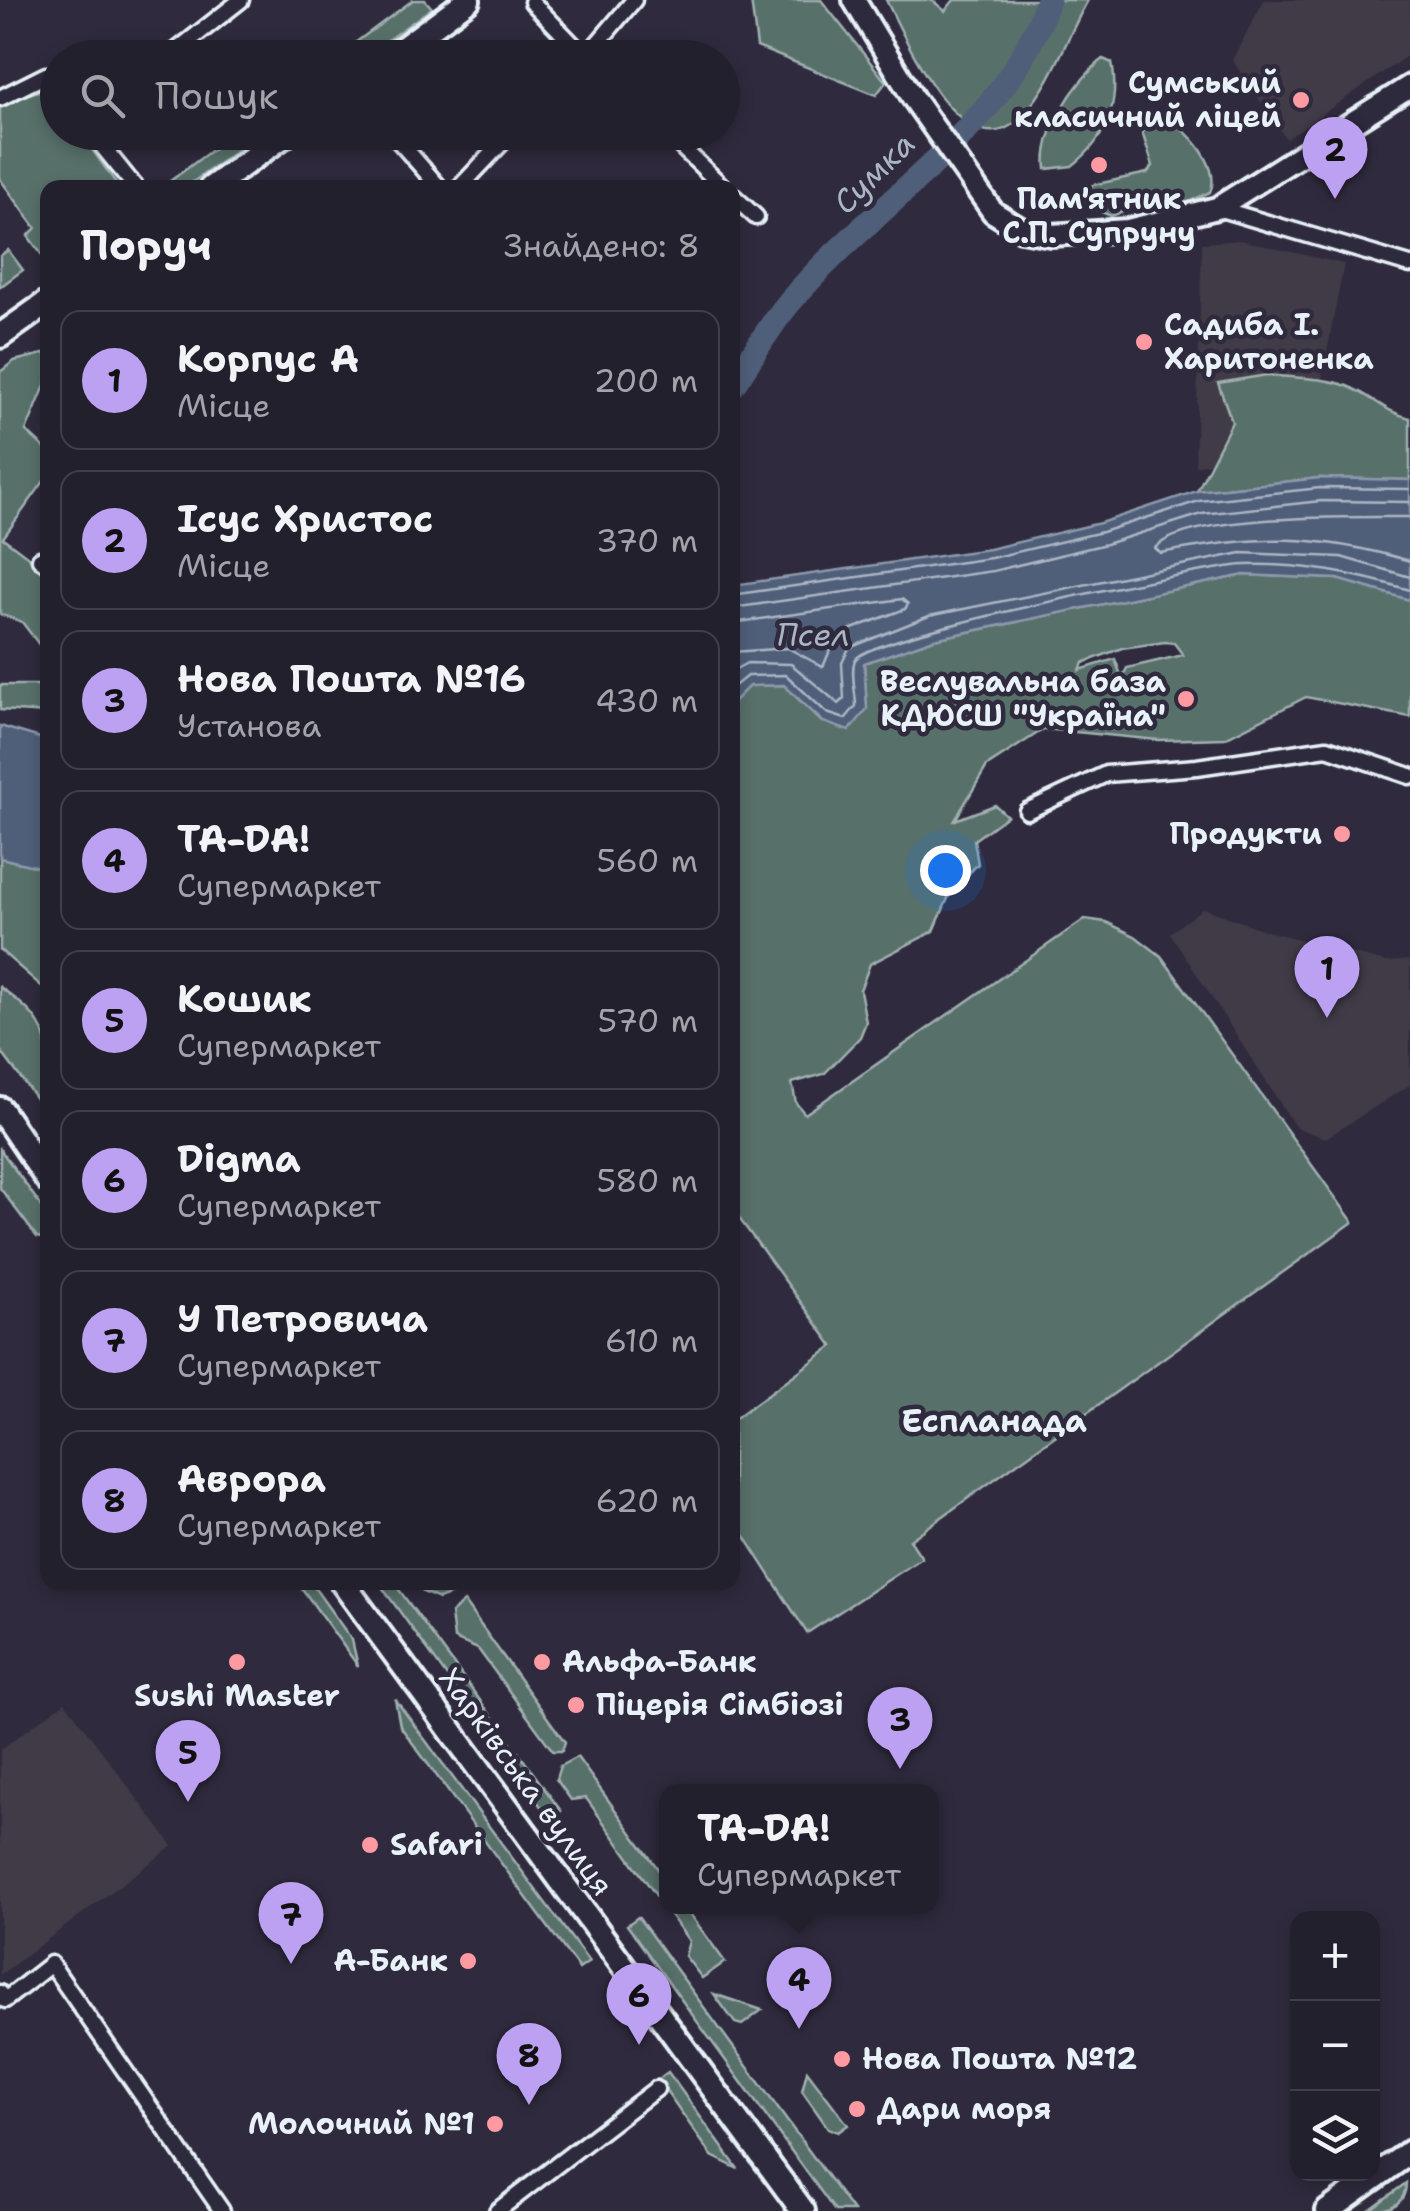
<!DOCTYPE html>
<html lang="uk">
<head>
<meta charset="utf-8">
<style>
  body { margin:0; font-family:"Shantell Sans",sans-serif; background:#2b2836; color:#f1f3f6 }
  .controls { position:absolute; right:30px; bottom:30px; display:grid; overflow:hidden; border-radius:20px; box-shadow:0 5px 15px #0003 }
  .controls button { width:90px; height:90px; display:grid; place-items:center; padding:0; border:0; border-bottom:2px solid #403e4a; background:#23202e; color:#f1f3f6; font:50px sans-serif }
  .you { position:absolute; left:945px; top:870px; width:35px; height:35px; margin:-25px; border:8px solid #fff; border-radius:50%; background:#1a73e8; box-shadow:0 0 0 15px #1a73e833 }
  .badge { display:grid; place-items:center; width:65px; height:65px; border-radius:50%; background:#bca0f2; color:#111; font-size:32px; font-weight:700 }
  .pin { position:absolute; translate:-50% -82px; filter:drop-shadow(0 2px 5px #0008) }
  .pin::after { content:''; position:absolute; top:52px; width:35px; height:30px; background:inherit; clip-path:polygon(0 0,100% 0,50% 100%) }
  .popup { position:absolute; left:659px; top:1784px; width:280px; height:130px; box-sizing:border-box; display:grid; place-content:center; border-radius:20px; background:#23202e; filter:drop-shadow(0 2px 8px #0005); font-size:32px; white-space:nowrap; color:#a3a3aa }
  .popup b { font-size:38px; color:#f1f3f6 }
  .popup::after { content:''; position:absolute; left:50%; top:100%; margin-left:-20px; border:20px solid transparent; border-top-color:#23202e }
  .list { margin:0; padding:0; list-style:none }
  h2 { display:flex; justify-content:space-between; align-items:center; height:130px; margin:0; padding:0 40px; font-size:42px }
  h2 small { font-size:32px; font-weight:400; color:#a3a3aa }
  .list li { display:grid; grid-template-columns:65px 1fr auto; gap:30px; align-items:center; box-sizing:border-box; height:140px; margin:0 20px 20px; padding:0 20px; border:2px solid #403e4a; border-radius:20px }
  .list b { display:block; font-size:38px; white-space:nowrap }
  .list p { margin:0; font-size:32px; white-space:nowrap; color:#a3a3aa }
  .list em { font-size:32px; font-style:normal; color:#a3a3aa }
  .icon { flex:none; width:55px; height:55px; fill:none; stroke:currentColor; stroke-width:2; stroke-linecap:round; stroke-linejoin:round }
  .map { position:relative; flex:none; width:1410px; height:2211px; overflow:hidden }
  .search { position:absolute; background:#23202e; box-shadow:0 5px 15px #0003; left:40px; top:40px; width:700px; height:110px; display:flex; align-items:center; gap:25px; box-sizing:border-box; padding:0 35px; border-radius:55px; color:#a3a3aa; font-size:38px }
  .panel { position:absolute; background:#23202e; box-shadow:0 5px 15px #0003; left:40px; top:180px; width:700px; height:1410px; border-radius:20px }
  .map>svg:first-child { display:block }
</style>
</head>
<body>
<div class="map">
<svg width="1410" height="2211" viewBox="0 0 1410 2211">
  <rect width="100%" height="100%" fill="#2f2a3d"/>
  <filter id="ink" filterUnits="userSpaceOnUse"><feTurbulence type="fractalNoise" baseFrequency=".01" numOctaves="2"/><feDisplacementMap in="SourceGraphic" scale="20" xChannelSelector="R" yChannelSelector="G"/><feConvolveMatrix kernelMatrix="1 2 1 2 8 2 1 2 1" color-interpolation-filters="sRGB"/></filter>
  <g filter="url(#ink)">
    <g fill="#413a46">
      <path d="M 1264,0 L 1410,0 L 1410,54 L 1286,139 L 1232,60 Z"/>
      <path d="M 1240,240 L 1344,264 L 1309,445 L 1195,466 L 1202,243 Z"/>
      <path d="M 1203,908 L 1267,931 L 1386,962 L 1410,960 L 1410,1085 L 1326,1138 L 1296,1128 L 1170,933 Z"/>
      <path d="M 65,1702 L 173,1846 L 0,1975 L 0,1750 Z"/>
    </g>
    <g fill="#59706a" stroke="#a0b0b1" stroke-width="2.5" fill-rule="evenodd">
      <path d="M 413,0 L 425,0 L 432,8 L 364,57 L 336,57 Z"/>
      <path d="M 751,0 L 821,0 L 886,82 L 876,95 L 757,47 Z"/>
      <path d="M 886,0 L 932,0 L 945,11 L 954,0 L 1088,0 C 1066,38 1054,81 1023,115 C 965,179 905,37 886,0 Z"/>
      <path d="M 1103,59 L 1112,63 C 1120,103 1107,139 1072,166 L 1046,169 C 1041,132 1075,82 1103,59 Z"/>
      <path d="M 45,89 L 57,104 L 58,132 L 80,133 L 119,187 L 48,188 L 47,251 L 42,255 L 28,236 L 36,228 L 0,179 L 0,103 Z"/>
      <path d="M 1157,118 C 1182,119 1223,166 1210,192 L 1185,204 L 1137,207 L 1111,216 L 1066,198 L 1093,185 L 1147,173 L 1153,166 L 1142,132 Z"/>
      <path d="M 236,132 L 261,133 L 186,187 L 162,187 Z"/>
      <path d="M 8,250 L 23,270 L 0,287 L 0,256 Z"/>
      <path d="M 47,353 L 47,381 L 26,431 L 47,450 L 47,477 L 3,538 L 47,571 L 47,655 L 22,622 L 0,614 L 0,372 L 14,361 Z"/>
      <path d="M 1267,375 C 1293,378 1323,377 1347,386 C 1371,395 1386,413 1410,418 L 1410,480 L 1320,478 L 1197,491 L 1232,422 L 1218,383 Z"/>
      <path d="M 1244,575 L 1338,579 L 1410,600 L 1410,717 L 1306,697 L 1225,738 L 1158,740 L 1044,729 L 987,766 L 955,820 L 995,805 L 1007,816 L 974,840 L 978,864 L 951,891 L 934,931 L 870,964 L 860,990 L 866,1022 L 860,1037 L 824,1074 L 792,1083 L 796,1103 L 805,1114 L 1085,919 L 1106,922 L 1135,936 L 1161,956 L 1353,1222 L 910,1540 L 922,1558 L 807,1633 L 733,1518 L 733,1420 L 833,1346 L 733,1210 L 733,702 L 749,686 L 784,685 L 822,722 L 867,709 L 864,663 L 934,639 ZM 1165,642 L 1174,643 L 1183,655 L 1127,668 L 1122,678 L 1115,659 L 1080,670 L 1083,663 L 1122,648 Z"/>
      <path d="M 0,685 L 47,685 L 47,713 L 0,710 Z"/>
      <path d="M 0,858 L 48,869 L 47,991 L 0,950 Z"/>
      <path d="M 0,987 C 49,1023 48,1033 47,1092 L 37,1100 L 0,1050 Z"/>
      <path d="M 0,1149 L 47,1214 L 47,1239 L 37,1237 L 0,1188 Z"/>
      <path d="M 298,1583 L 311,1583 L 352,1640 L 358,1666 Z"/>
      <path d="M 379,1583 L 394,1583 L 561,1811 L 550,1819 Z"/>
      <path d="M 417,1583 L 455,1583 L 461,1591 L 439,1599 L 423,1592 Z"/>
      <path d="M 464,1602 L 565,1742 L 562,1751 L 553,1751 L 478,1649 L 454,1639 L 451,1613 Z"/>
      <path d="M 395,1699 L 589,1962 L 579,1969 L 400,1726 Z"/>
      <path d="M 577,1757 L 666,1880 L 666,1906 L 685,1907 L 725,1962 L 702,1978 L 685,1956 L 689,1941 L 586,1798 L 571,1800 L 556,1779 L 560,1766 Z"/>
      <path d="M 638,1917 L 853,2211 L 835,2211 L 627,1925 Z"/>
      <path d="M 714,1994 L 762,2010 L 742,2025 L 735,2023 Z"/>
      <path d="M 807,2071 L 848,2125 L 838,2132 L 828,2128 L 802,2091 Z"/>
      <path d="M 668,2072 L 738,2169 L 712,2156 L 658,2079 Z"/>
      <path d="M 1406,2183 C 1406,2206 1387,2211 1368,2211 Z"/>
    </g>
    <g fill="#505e79" stroke="#8d99ac" stroke-width="2.5">
      <path d="M 1320,478 L 1410,480 L 1410,600 L 1338,579 L 1244,575 L 934,639 L 864,663 L 867,709 L 849,731 L 823,722 L 784,685 L 749,686 L 733,702 L 733,585 L 989,549 L 1100,523 L 1197,491 Z"/>
      <path d="M 0,726 L 47,740 L 47,869 L 0,858 Z"/>
    </g>
    <g fill="none" stroke-linecap="round" stroke-linejoin="round">
      <g stroke="#abb6c5" stroke-width="2.5">
        <path d="M 1410,517 C 1359,517 1188,513 1155,548 L 1160,553 C 1258,535 1314,533 1410,561"/>
        <path d="M 732,595 L 991,558 L 1102,532 L 1199,501 L 1320,488 L 1410,489"/>
        <path d="M 732,608 L 993,571 L 1106,544 L 1202,514 L 1321,501 L 1410,502"/>
        <path d="M 732,623 L 902,599 L 908,604 L 905,609 L 844,632 L 833,643 L 823,667 L 788,648 L 732,652"/>
        <path d="M 732,671 L 747,663 L 791,664 L 839,704 L 844,699 L 842,663 L 849,648 L 929,616 L 1241,553 L 1341,557 L 1410,577"/>
        <path d="M 732,688 L 747,676 L 786,675 L 827,713 L 845,719 L 856,706 C 856,693 850,671 855,660 C 866,636 1203,567 1245,565 C 1303,563 1355,574 1410,590"/>
      </g>
      <path stroke="#505e79" stroke-width="25" d="M 732,386 C 751,359 767,329 788,304 C 873,202 1005,131 1048,0"/>
      <defs>
        <g id="street">
          <path d="M 532,2 L 586,58"/>
          <path d="M 167,58 L 241,0"/>
          <path d="M 585,58 L 634,0"/>
          <path d="M 0,98 L 46,75 L 58,89"/>
          <path d="M 91,132 L 136,188"/>
          <path d="M 391,132 L 440,188"/>
          <path d="M 666,132 L 724,188"/>
          <path d="M 459,188 L 512,132"/>
          <path d="M 732,195 L 756,217"/>
          <path d="M 1217,208 L 1410,265"/>
          <path d="M 40,559 L 48,565"/>
          <path d="M 1027,811 L 1106,774 L 1197,767 L 1327,748 L 1410,776"/>
          <path d="M 0,1993 L 5,2000 L 51,1964 L 222,2211"/>
          <path d="M 497,2211 L 656,2089"/>
        </g>
        <path id="secondary" d="M 854,0 L 913,98 L 993,212 L 1022,230 L 1051,235 L 1128,230 L 1217,208 L 1410,86"/>
        <g id="primary">
          <path d="M 390,58 L 468,0"/>
          <path d="M 211,188 L 289,132"/>
          <path d="M 0,336 L 48,302"/>
          <path d="M 0,1109 L 48,1180"/>
          <path d="M 342,1582 L 803,2211"/>
          <path d="M 1328,2211 L 1410,2152"/>
        </g>
      </defs>
      <use href="#street" stroke="#e8f1f8" stroke-width="21"/>
      <use href="#secondary" stroke="#e8f1f8" stroke-width="28"/>
      <use href="#primary" stroke="#e8f1f8" stroke-width="30"/>
      <use href="#street" stroke="#2f2a3d" stroke-width="14"/>
      <use href="#secondary" stroke="#2f2a3d" stroke-width="20"/>
      <use href="#primary" stroke="#2f2a3d" stroke-width="22"/>
    </g>
  </g>
  <g fill="#ff9aa2" stroke="#2f2a3d" stroke-width="4">
    <circle cx="1301" cy="100" r="10"/>
    <circle cx="1099" cy="165" r="10"/>
    <circle cx="1144" cy="342" r="10"/>
    <circle cx="1186" cy="699" r="10"/>
    <circle cx="1342" cy="834" r="10"/>
    <circle cx="237" cy="1662" r="10"/>
    <circle cx="542" cy="1662" r="10"/>
    <circle cx="576" cy="1705" r="10"/>
    <circle cx="370" cy="1845" r="10"/>
    <circle cx="468" cy="1961" r="10"/>
    <circle cx="842" cy="2059" r="10"/>
    <circle cx="857" cy="2109" r="10"/>
    <circle cx="495" cy="2124" r="10"/>
  </g>
  <g text-anchor="middle" stroke-width="9" stroke-linejoin="round" paint-order="stroke">
    <g font-size="30" font-weight="bold" fill="#e8f1f8" stroke="#2f2a3d" text-anchor="start">
      <text x="1281" y="93" text-anchor="end">Сумський<tspan x="1281" dy="34">класичний ліцей</tspan></text>
      <text x="1099" y="209" text-anchor="middle">Пам'ятник<tspan x="1099" dy="34">С.П. Супруну</tspan></text>
      <text x="1164" y="335">Садиба І.<tspan x="1164" dy="34">Харитоненка</tspan></text>
      <text x="1166" y="692" text-anchor="end">Веслувальна база<tspan x="1166" dy="34">КДЮСШ "Україна"</tspan></text>
      <text x="1322" y="844" text-anchor="end">Продукти</text>
      <text x="562" y="1672">Альфа-Банк</text>
      <text x="237" y="1706" text-anchor="middle">Sushi Master</text>
      <text x="596" y="1715">Піцерія Сімбіозі</text>
      <text x="390" y="1855">Safari</text>
      <text x="448" y="1971" text-anchor="end">А-Банк</text>
      <text x="862" y="2069">Нова Пошта №12</text>
      <text x="877" y="2119">Дари моря</text>
      <text x="475" y="2134" text-anchor="end">Молочний №1</text>
    </g>
    <g font-size="30" fill="#e8f1f8" stroke="#2f2a3d">
      <text transform="translate(526 1782) rotate(54)" y="10">Харківська вулиця</text>
    </g>
    <g font-size="32" font-style="italic" fill="#abb6c5" stroke="#2f2a3d">
      <text transform="translate(874 173) rotate(-45)" y="11">Сумка</text>
      <text x="813" y="646">Псел</text>
    </g>
    <g font-size="32" font-weight="bold" fill="#e8f1f8" stroke="#2f2a3d">
      <text x="994" y="1432">Еспланада</text>
    </g>
  </g>
</svg>
<div class="controls">
<button>+</button>
<button>−</button>
<button><svg class="icon" aria-label="layers" viewBox="0 0 24 24"><path d="M12 4l9 5-9 5-9-5zM3 14l9 5 9-5"/></svg></button>
</div>
<div class="you"></div>
<div class="pin badge" style="left:1327px;top:1018px">1</div>
<div class="pin badge" style="left:1335px;top:199px">2</div>
<div class="pin badge" style="left:900px;top:1769px">3</div>
<div class="pin badge" style="left:799px;top:2029px">4</div>
<div class="popup"><b>TA-DA!</b>Супермаркет</div>
<div class="pin badge" style="left:188px;top:1802px">5</div>
<div class="pin badge" style="left:639px;top:2045px">6</div>
<div class="pin badge" style="left:291px;top:1964px">7</div>
<div class="pin badge" style="left:529px;top:2105px">8</div>
<div class="search"><svg class="icon" aria-label="search" viewBox="0 0 24 24"><circle cx="10" cy="10" r="6"/><path d="M15 15l6 6"/></svg>Пошук</div>
<section class="panel">
<h2>Поруч<small>Знайдено: 8</small></h2>
<ul class="list">
<li><span class="badge">1</span><div><b>Корпус А</b><p>Місце</p></div><em>200 m</em></li>
<li><span class="badge">2</span><div><b>Ісус Христос</b><p>Місце</p></div><em>370 m</em></li>
<li><span class="badge">3</span><div><b>Нова Пошта №16</b><p>Установа</p></div><em>430 m</em></li>
<li><span class="badge">4</span><div><b>TA-DA!</b><p>Супермаркет</p></div><em>560 m</em></li>
<li><span class="badge">5</span><div><b>Кошик</b><p>Супермаркет</p></div><em>570 m</em></li>
<li><span class="badge">6</span><div><b>Digma</b><p>Супермаркет</p></div><em>580 m</em></li>
<li><span class="badge">7</span><div><b>У Петровича</b><p>Супермаркет</p></div><em>610 m</em></li>
<li><span class="badge">8</span><div><b>Аврора</b><p>Супермаркет</p></div><em>620 m</em></li>
</ul>
</section>
</div>
</body>
</html>
